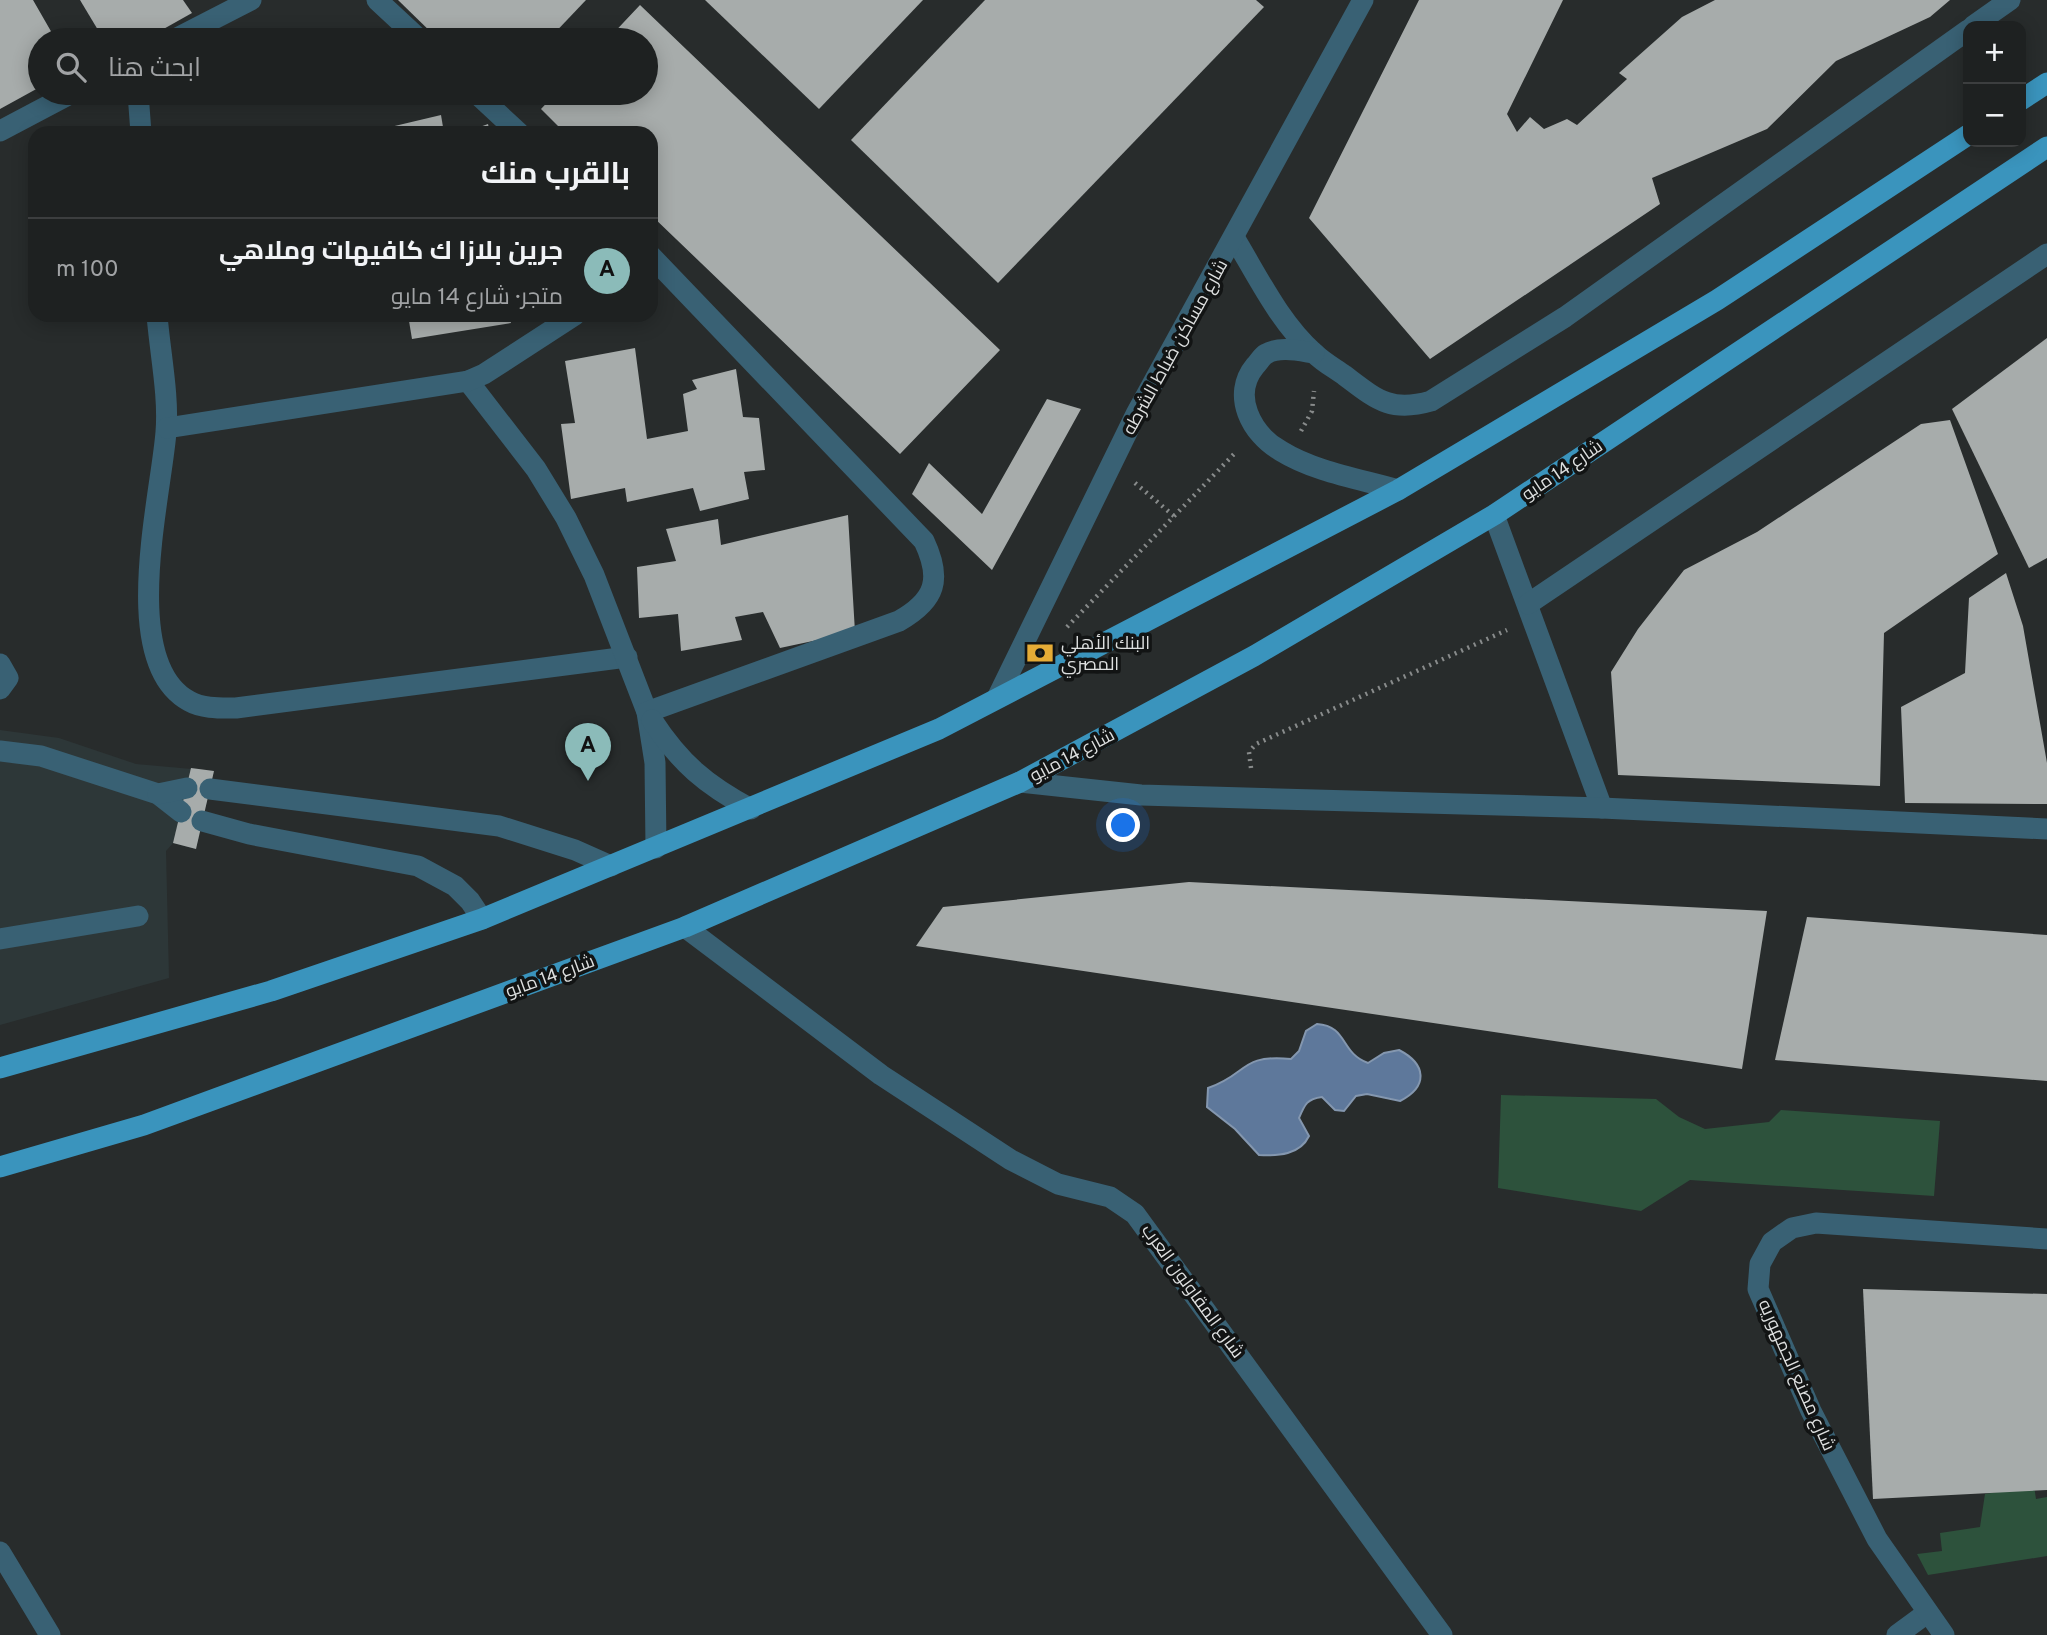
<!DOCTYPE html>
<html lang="ar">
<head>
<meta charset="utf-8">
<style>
  body { margin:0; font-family:Overpass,Cairo,sans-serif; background:#26292a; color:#f1f3f6; direction:rtl }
  .controls { position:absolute; right:21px; top:21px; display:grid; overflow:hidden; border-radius:14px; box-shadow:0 4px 18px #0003 }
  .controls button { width:63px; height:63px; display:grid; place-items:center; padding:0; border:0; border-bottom:2px solid #3c3e3f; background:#1e2121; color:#f1f3f6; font:35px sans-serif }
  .you { position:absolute; left:1124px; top:826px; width:24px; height:24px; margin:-18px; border:5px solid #fff; border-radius:50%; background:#1a73e8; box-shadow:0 0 0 10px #1a73e833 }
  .badge { display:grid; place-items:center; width:46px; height:46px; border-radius:50%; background:#8bbbb9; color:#111; font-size:23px; font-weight:700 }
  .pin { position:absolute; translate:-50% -58px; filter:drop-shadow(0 2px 4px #0008) }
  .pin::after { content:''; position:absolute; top:37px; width:24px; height:21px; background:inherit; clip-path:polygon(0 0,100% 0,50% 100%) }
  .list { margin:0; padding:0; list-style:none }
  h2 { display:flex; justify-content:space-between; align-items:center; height:91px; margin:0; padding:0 28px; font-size:30px }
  h2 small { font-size:23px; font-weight:400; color:#a1a3a5 }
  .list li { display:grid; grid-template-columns:46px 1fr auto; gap:21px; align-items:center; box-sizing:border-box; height:105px; padding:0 28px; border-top:2px solid #3c3e3f }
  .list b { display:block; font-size:26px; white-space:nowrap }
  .list p { margin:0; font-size:23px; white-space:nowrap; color:#a1a3a5 }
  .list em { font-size:23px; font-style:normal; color:#a1a3a5 }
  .icon { flex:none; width:38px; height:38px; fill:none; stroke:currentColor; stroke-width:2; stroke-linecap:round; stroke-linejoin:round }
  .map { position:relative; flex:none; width:2047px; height:1635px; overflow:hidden; direction:ltr }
  .search { position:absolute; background:#1e2121; box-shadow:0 4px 18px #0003; left:28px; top:28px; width:630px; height:77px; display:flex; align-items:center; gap:18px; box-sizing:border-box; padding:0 24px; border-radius:38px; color:#a1a3a5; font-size:26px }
  .panel { position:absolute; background:#1e2121; box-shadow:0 4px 18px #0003; left:28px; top:126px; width:630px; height:196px; border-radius:21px; direction:rtl }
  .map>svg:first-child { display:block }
</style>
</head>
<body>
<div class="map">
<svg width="2047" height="1635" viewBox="0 0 2047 1635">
  <rect width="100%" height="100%" fill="#282c2c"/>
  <path fill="#2d3738" d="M 0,730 L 59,738 L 136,764 L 214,771 L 196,849 L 173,843 L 166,851 L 169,978 L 0,1025 Z"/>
  <g fill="#2d523c">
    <path d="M 1501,1095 L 1656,1099 L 1679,1117 L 1705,1129 L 1769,1122 L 1781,1110 L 1940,1121 L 1934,1196 L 1690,1180 L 1641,1211 L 1498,1188 Z"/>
    <path d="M 2034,1486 L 2036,1499 L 2047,1497 L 2047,1556 L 1928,1575 L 1917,1554 L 1942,1551 L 1940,1533 L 1980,1527 L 1985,1494 Z"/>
  </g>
  <path fill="#5e789b" stroke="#8497af" stroke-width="2" d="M 1317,1024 C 1348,1026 1340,1053 1368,1063 L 1384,1053 L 1399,1050 C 1426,1064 1429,1086 1400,1101 L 1367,1094 L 1356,1096 L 1344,1111 L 1335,1110 L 1322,1097 C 1307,1099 1305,1104 1299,1118 L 1309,1136 C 1300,1155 1278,1156 1259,1155 L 1235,1129 L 1207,1107 L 1208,1088 C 1249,1074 1239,1054 1291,1059 L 1299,1051 L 1306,1031 Z"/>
  <g fill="#a7acab">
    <path d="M 0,0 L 33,0 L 56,40 L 40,40 L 40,87 L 0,109 Z"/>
    <path d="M 80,0 L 183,0 L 192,13 L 144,40 L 118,40 L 101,35 Z"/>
    <path d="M 398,0 L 586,0 L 548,40 L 439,40 Z"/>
    <path d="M 705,0 L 923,0 L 819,109 Z"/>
    <path d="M 985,0 L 1256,0 L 1264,7 L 998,283 L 851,140 Z"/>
    <path d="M 1419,0 L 1563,0 L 1507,114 L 1517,132 L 1530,117 L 1544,129 L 1567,119 L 1577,125 L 1627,79 L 1619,73 L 1682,17 L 1715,0 L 1950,0 L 1930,17 L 1836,61 L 1767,129 L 1652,178 L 1660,204 L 1430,359 L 1309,218 Z"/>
    <path d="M 640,5 L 1000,350 L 900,454 L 651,215 L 651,133 L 565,133 L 541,109 L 556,93 L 646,93 L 646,40 L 607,40 Z"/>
    <path d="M 441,115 L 444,133 L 383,133 L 382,129 Z"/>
    <path d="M 488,124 L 490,133 L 463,133 Z"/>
    <path d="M 408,315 L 509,315 L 511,323 L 412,339 Z"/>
    <path d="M 2047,338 L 2047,558 L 2029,568 L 1952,409 Z"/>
    <path d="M 635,348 L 647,439 L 688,431 L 683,394 L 697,389 L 692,380 L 736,369 L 743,417 L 759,418 L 765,470 L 744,472 L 749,499 L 700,511 L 693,488 L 627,502 L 625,488 L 571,499 L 561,424 L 575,423 L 565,361 Z"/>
    <path d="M 1047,399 L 1081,409 L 992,570 L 912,494 L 929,463 L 982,514 Z"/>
    <path d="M 1950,420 L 1998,554 L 1884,633 L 1880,786 L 1618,775 L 1611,672 L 1638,629 L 1684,570 L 1757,532 L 1921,424 Z"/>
    <path d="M 848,515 L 855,632 L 780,648 L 763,612 L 735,617 L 742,640 L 681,651 L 678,614 L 639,618 L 637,567 L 676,561 L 666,529 L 718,519 L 721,545 Z"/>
    <path d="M 2006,573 L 2023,626 L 2047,763 L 2047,804 L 1905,803 L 1901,707 L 1965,673 L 1969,598 Z"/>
    <path d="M 191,768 L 214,771 L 196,849 L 173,843 Z"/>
    <path d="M 1189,882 L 1767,911 L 1742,1069 L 916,946 L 943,907 Z"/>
    <path d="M 1807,917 L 2047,935 L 2047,1081 L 1775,1060 Z"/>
    <path d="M 1863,1289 L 2047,1294 L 2047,1490 L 1873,1499 Z"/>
  </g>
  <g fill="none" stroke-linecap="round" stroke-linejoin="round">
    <g stroke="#888b8b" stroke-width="4.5" stroke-dasharray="2 5" stroke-linecap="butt">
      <path d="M 1301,431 L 1312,411 L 1314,391"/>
      <path d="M 1135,483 L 1174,516"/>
      <path d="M 1067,627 L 1236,452"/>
      <path d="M 1251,768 L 1249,752 L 1256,744 L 1507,630"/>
    </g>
    <g stroke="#396174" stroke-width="21">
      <path d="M 377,0 L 420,40"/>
      <path d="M 1973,26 L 2010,0"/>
      <path d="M 173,40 L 251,0"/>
      <path d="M 138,93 L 141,133"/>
      <path d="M 476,93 L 519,133"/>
      <path d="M 0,131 L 72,93"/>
      <path d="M 1235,239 C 1258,277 1280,323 1314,353 C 1323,362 1334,368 1344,375 C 1376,399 1390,413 1431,401 L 1565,317 L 1968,30"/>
      <path d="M 157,315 C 160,353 169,395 166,432 C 161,497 118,662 189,701 C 203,709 221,708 236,708 L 627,657"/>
      <path d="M 1314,353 C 1300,351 1279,346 1266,354 C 1262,356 1258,363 1255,366 C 1231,395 1251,434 1281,451 C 1315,472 1360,479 1398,490"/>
      <path d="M 468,381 L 536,469 L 566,518 L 594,575 L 647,712 L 655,763 L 656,848"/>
      <path d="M 167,428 L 468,381 L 484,374 L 575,315"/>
      <path d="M 1494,515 L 1602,808"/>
      <path d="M 1528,604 L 2047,254"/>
      <path d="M 0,664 L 8,678 L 0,689"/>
      <path d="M 997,698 L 1136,414 L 1363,0"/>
      <path d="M 647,712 L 899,621 C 936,600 942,579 924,541 L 651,256"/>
      <path d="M 652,720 C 680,763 706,785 751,809"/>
      <path d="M 0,751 L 41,756 L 158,794 L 181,812"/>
      <path d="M 1020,782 L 1141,795 L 1602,808 L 2047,829"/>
      <path d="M 210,789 L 499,826 L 575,850 L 611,866"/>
      <path d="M 158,794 L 187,788"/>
      <path d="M 202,821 L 249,834 L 418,866 L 455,886 L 470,901 L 482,919"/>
      <path d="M 685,927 L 881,1075 L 1011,1160 L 1058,1184 L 1110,1197 L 1135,1214 L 1442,1635"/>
      <path d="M 0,939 L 138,916"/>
      <path d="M 0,1552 L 50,1635"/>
      <path d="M 1897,1635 L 1927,1613"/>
      <path d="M 1944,1635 L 1877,1539 L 1811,1411 L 1758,1289 L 1760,1264 L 1772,1242 L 1792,1228 L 1816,1223 L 2047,1239"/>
    </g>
    <g stroke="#3a94bd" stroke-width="21">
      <path d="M 2021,100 L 2047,83"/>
      <path d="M 0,1068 L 271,991 L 482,919 L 939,729 L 1398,490 L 1717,300 L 1968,135"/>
      <path d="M 0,1167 L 144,1125 L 685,927 L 1020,782 L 1254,656 L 1494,515 L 2047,147"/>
    </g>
  </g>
  <defs>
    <symbol id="bank-bare" viewBox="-9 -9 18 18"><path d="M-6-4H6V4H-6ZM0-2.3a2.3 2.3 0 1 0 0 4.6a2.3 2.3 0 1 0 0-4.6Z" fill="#e6ac36" stroke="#121414" stroke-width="2.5" paint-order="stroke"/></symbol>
  </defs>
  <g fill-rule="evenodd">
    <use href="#bank-bare" x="1021" y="634" width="38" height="38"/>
  </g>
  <g text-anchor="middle" stroke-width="7" stroke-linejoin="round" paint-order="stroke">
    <g font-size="18" fill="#dddfdf" stroke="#121414">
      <text transform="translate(1175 347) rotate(-61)" y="6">شارع مساكن ضباط الشرطه</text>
      <text transform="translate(1562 470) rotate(-34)" y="6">شارع 14 مايو</text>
      <text transform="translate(1072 755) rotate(-28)" y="6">شارع 14 مايو</text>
      <text transform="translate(550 976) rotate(-20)" y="6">شارع 14 مايو</text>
      <text transform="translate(1193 1291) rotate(54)" y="6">شارع المقاولون العرب</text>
      <text transform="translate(1797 1375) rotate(66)" y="6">شارع مصنع الجمهوريه</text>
    </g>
    <g font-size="18" fill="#dddfdf" stroke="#121414" text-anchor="start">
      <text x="1061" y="649">البنك الأهلي<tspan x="1061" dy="21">المصري</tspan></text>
    </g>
  </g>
</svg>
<div class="controls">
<button>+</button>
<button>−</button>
</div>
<div class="you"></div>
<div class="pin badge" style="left:588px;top:781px">A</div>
<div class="search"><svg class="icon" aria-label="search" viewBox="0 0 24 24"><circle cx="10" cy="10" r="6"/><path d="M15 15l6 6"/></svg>ابحث هنا</div>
<section class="panel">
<h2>بالقرب منك<small></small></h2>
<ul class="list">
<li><span class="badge">A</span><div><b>جرين بلازا ك كافيهات وملاهي</b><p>متجر · شارع 14 مايو</p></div><em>100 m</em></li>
</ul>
</section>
</div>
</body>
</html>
